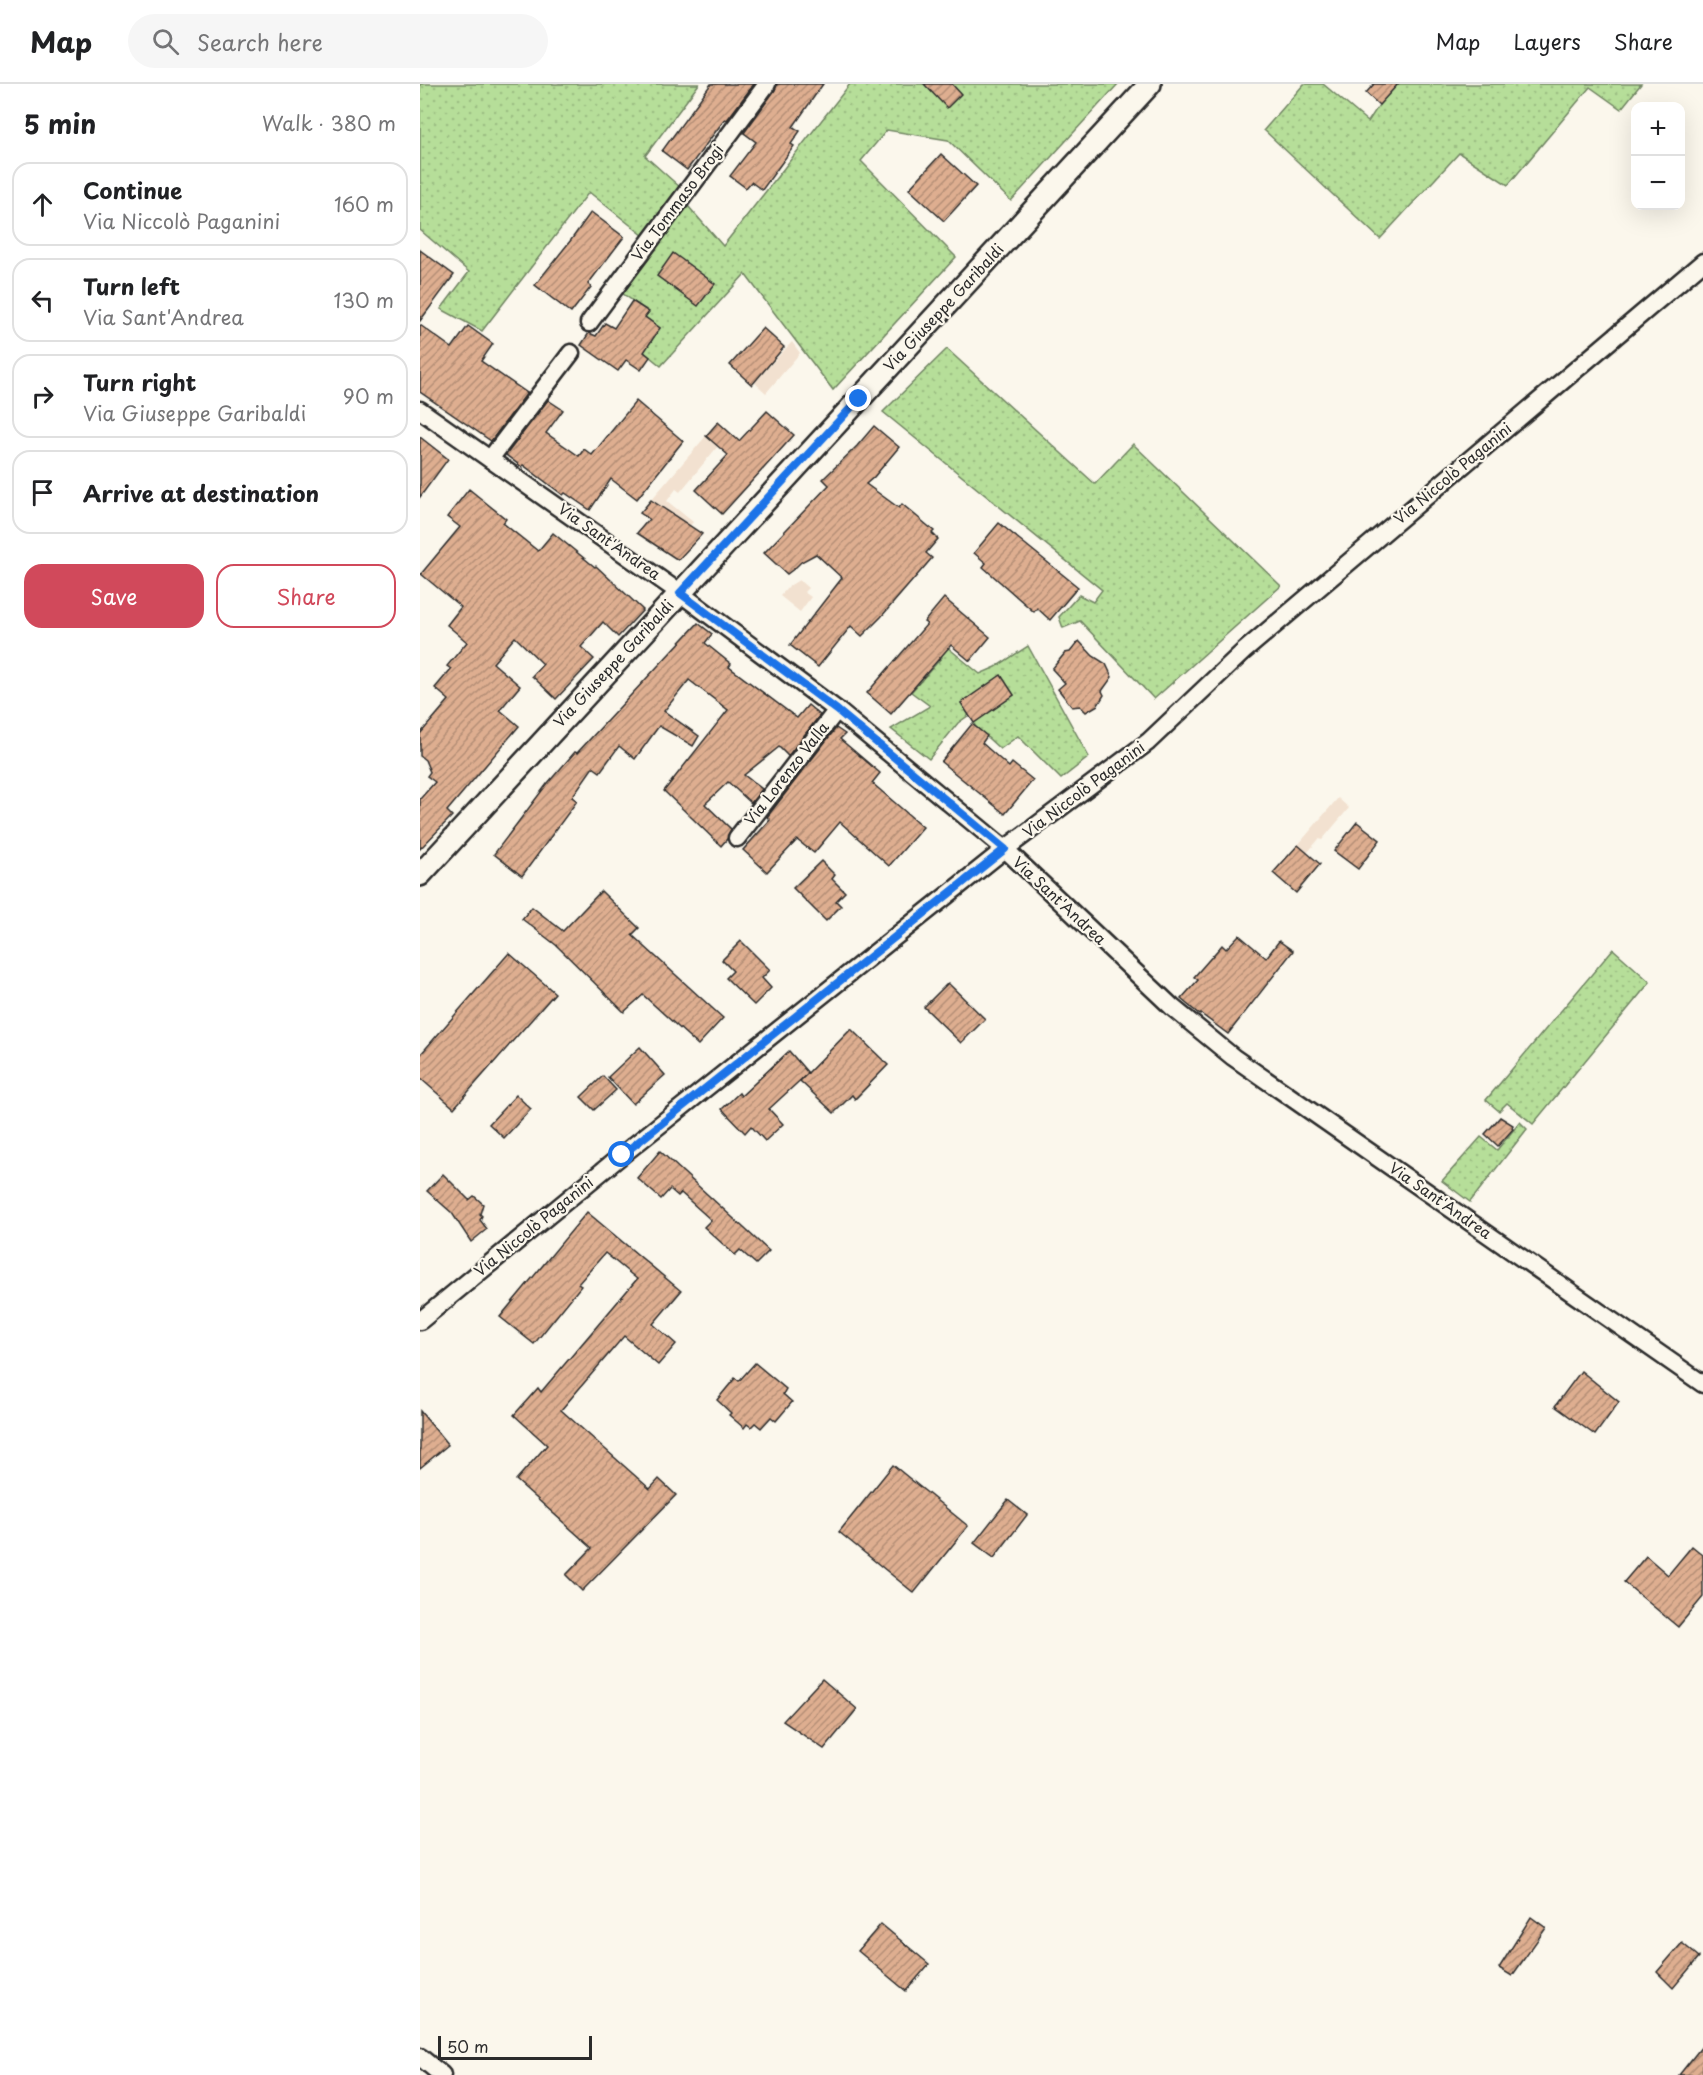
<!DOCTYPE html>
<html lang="en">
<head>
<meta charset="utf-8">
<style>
  body { margin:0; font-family:"Playpen Sans",sans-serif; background:#f6f6f6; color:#202124 }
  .controls { position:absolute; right:18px; top:18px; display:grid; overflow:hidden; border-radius:12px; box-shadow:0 6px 24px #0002 }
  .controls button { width:54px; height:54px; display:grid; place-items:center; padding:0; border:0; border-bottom:2px solid #e0e0e0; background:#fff; color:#202124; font:30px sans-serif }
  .scale { position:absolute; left:18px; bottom:15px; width:154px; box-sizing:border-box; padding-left:6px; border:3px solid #2b2b2b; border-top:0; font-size:16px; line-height:21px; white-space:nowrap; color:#2b2b2b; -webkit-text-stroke:4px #fbf7ec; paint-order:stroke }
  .stop { position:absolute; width:18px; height:18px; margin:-14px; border:4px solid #1a73e8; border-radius:50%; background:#fff }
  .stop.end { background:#1a73e8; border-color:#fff; box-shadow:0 2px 6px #0008 }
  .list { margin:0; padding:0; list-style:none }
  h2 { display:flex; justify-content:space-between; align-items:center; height:78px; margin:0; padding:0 24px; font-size:26px }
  h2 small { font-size:20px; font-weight:400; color:#757577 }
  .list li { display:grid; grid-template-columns:39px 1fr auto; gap:18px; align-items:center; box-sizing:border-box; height:84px; margin:0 12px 12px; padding:0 12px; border:2px solid #e0e0e0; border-radius:18px }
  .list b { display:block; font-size:22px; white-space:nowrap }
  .list p { margin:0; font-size:20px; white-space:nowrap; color:#757577 }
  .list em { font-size:20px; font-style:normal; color:#757577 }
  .actions { display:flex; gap:12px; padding:18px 24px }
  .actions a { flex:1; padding:14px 0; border:2px solid #d1495b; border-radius:18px; text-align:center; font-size:21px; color:#d1495b }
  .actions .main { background:#d1495b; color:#fff }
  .icon { flex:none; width:33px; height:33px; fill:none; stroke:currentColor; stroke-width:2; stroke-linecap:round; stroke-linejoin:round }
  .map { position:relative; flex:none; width:1283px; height:1991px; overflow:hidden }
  header { display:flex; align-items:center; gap:36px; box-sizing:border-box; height:84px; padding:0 30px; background:#fff; border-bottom:2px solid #e0e0e0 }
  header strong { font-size:28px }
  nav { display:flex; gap:33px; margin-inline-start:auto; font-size:21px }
  .search { width:420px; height:54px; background:#f6f6f6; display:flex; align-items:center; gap:15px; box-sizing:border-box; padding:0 21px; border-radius:33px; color:#757577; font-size:22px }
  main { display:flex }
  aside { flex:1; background:#fff }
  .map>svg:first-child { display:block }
</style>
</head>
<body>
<header>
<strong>Map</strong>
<div class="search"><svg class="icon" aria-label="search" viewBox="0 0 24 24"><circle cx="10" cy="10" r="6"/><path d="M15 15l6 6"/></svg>Search here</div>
<nav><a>Map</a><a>Layers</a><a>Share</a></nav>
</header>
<main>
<aside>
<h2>5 min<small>Walk · 380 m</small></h2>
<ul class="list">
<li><svg class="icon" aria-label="ahead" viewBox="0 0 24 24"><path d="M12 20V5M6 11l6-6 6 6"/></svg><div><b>Continue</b><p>Via Niccolò Paganini</p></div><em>160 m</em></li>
<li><svg class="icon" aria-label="left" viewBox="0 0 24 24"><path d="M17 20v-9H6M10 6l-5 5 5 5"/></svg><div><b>Turn left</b><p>Via Sant'Andrea</p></div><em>130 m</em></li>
<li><svg class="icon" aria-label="right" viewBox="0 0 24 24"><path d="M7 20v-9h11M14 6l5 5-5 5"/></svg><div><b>Turn right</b><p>Via Giuseppe Garibaldi</p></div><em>90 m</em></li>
<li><svg class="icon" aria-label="arrive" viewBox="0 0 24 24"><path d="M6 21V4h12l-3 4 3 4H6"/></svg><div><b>Arrive at destination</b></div></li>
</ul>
<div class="actions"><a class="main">Save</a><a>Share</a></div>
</aside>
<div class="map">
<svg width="1283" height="1991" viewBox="0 0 1283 1991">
  <defs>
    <pattern id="grass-dots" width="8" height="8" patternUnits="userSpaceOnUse" patternTransform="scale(1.5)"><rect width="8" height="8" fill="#b6de99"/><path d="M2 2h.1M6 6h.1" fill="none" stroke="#9dbf84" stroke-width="1.8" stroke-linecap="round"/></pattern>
    <pattern id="building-hatch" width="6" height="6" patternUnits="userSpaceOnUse" patternTransform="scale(1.5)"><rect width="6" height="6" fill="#deae90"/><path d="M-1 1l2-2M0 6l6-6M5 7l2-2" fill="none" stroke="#b48e76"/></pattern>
  </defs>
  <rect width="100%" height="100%" fill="#fbf7ec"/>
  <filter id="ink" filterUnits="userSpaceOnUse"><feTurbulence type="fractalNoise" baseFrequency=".0167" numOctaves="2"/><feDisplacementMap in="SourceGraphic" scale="12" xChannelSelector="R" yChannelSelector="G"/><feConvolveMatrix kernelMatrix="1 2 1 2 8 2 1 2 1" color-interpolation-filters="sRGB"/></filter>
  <g filter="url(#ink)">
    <g fill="#f2e1d0">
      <path d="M 372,258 L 380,269 L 346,309 L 334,298 Z"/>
      <path d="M 286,352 L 298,362 L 260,408 L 256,405 L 247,417 L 273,438 L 270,442 L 231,416 Z"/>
      <path d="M 379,496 L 388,504 L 384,508 L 391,513 L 380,528 L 360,512 L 369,502 Z"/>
      <path d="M 918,714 L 929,724 L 902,756 L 899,755 L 887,769 L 878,761 Z"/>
    </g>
    <g fill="url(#grass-dots)" stroke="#708462" stroke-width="1.5">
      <path d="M 0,0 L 279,0 L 225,72 L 261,104 L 224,152 L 169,108 L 62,247 L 21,225 L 49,188 L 0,146 Z"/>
      <path d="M 430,0 L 698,0 L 591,117 L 528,56 L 467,46 L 441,77 L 536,173 L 413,306 L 325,190 L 241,282 L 224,268 L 240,244 L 225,233 L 228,228 L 202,209 L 268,122 L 303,162 Z"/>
      <path d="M 884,0 L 903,0 L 948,38 L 959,21 L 978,0 L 1221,0 L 1201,25 L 1170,3 L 1088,101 L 1039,69 L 960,155 L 844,46 Z"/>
      <path d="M 527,265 L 675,400 L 713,360 L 861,502 L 734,615 L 660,537 L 643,544 L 639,533 L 659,511 L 673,518 L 682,506 L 463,328 Z"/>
      <path d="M 521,558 L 560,590 L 576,583 L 608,562 L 669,673 L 641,695 L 598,652 L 580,665 L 555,642 L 554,639 L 594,611 L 581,592 L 541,619 L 549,631 L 538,639 L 509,675 L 471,645 L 510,622 L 491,608 L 522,573 L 513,566 Z"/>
      <path d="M 1193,865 L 1230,898 L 1113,1040 L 1087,1019 L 1079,1027 L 1066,1016 Z"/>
      <path d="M 1100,1038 L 1107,1045 L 1050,1118 L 1022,1097 L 1061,1053 L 1077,1066 Z"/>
    </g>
    <g fill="url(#building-hatch)" stroke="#2b2b2b" stroke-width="1.5">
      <path d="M 291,0 L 334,0 L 307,36 L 305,35 L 267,86 L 242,67 Z"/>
      <path d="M 357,0 L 403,0 L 373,43 L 380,47 L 371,60 L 374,62 L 342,106 L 331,98 L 326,104 L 310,92 L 336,58 L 324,49 L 355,6 Z"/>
      <path d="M 504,0 L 532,0 L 541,10 L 527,24 Z"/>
      <path d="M 954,0 L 978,0 L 959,21 L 946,9 Z"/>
      <path d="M 521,70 L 556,102 L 524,137 L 489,105 Z"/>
      <path d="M 171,128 L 204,153 L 168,200 L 171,203 L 151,229 L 115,201 L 151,156 Z"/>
      <path d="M 0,166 L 34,191 L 0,237 Z"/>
      <path d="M 253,169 L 295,200 L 278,222 L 237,192 Z"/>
      <path d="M 212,217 L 229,228 L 225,233 L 240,244 L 224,268 L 230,273 L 221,286 L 206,276 L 198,287 L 161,261 L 169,249 L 176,252 L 185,239 L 194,244 Z"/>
      <path d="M 0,241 L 32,264 L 48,242 L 73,260 L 61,277 L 107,309 L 71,357 L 0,308 Z"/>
      <path d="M 343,244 L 364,263 L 332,301 L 310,281 Z"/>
      <path d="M 128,316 L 143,326 L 126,349 L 159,372 L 164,365 L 172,371 L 216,317 L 263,357 L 217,415 L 191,395 L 170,426 L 145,409 L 143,411 L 103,381 L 102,383 L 86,371 Z"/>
      <path d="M 347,327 L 374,351 L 302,430 L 276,406 L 308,371 L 286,352 L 298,338 L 319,357 Z"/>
      <path d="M 454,342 L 479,363 L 454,393 L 446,400 L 479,424 L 482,420 L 514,447 L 512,449 L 518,455 L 506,469 L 512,474 L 461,533 L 442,552 L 431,542 L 398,583 L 370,561 L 422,494 L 396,470 L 381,478 L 375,484 L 367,490 L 344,469 L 409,401 L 403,395 L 437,362 Z"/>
      <path d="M 0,353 L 28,375 L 0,413 Z"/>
      <path d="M 49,405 L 86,435 L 83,439 L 118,467 L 133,449 L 175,483 L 176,482 L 223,526 L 198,553 L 183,538 L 161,563 L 174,575 L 136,615 L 112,592 L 123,580 L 95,553 L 73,579 L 100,602 L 80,626 L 99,642 L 27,727 L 32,732 L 0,765 L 0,715 L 15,698 L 7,692 L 10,688 L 5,676 L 0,672 L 0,650 L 29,616 L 15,604 L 31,585 L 27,582 L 47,558 L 27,541 L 41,523 L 1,490 L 40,443 L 27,433 Z"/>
      <path d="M 231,416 L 282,450 L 258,476 L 217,449 L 229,435 L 220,429 Z"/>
      <path d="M 579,439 L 658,503 L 630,536 L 617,524 L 614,528 L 563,483 L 566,479 L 554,469 Z"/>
      <path d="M 524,514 L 570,553 L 550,577 L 531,561 L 471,630 L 447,609 L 507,540 L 504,538 Z"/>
      <path d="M 278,539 L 292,550 L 285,559 L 311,580 L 309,583 L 377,634 L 388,621 L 400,631 L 368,672 L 359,663 L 324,691 L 342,705 L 331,719 L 308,698 L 285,720 L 311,745 L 307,755 L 301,762 L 244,707 L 308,626 L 269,596 L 244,627 L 279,652 L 273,662 L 239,642 L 215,675 L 199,662 L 180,688 L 173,683 L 152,713 L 157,717 L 102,792 L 74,770 L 127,700 L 155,668 L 157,669 Z"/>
      <path d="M 659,557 L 673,572 L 686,580 L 692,593 L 682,607 L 684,611 L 678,621 L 666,628 L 660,622 L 652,623 L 638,605 L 645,599 L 632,585 L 645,569 L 650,568 Z"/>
      <path d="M 581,591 L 594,611 L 554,639 L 541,619 Z"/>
      <path d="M 552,640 L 567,652 L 562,659 L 589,683 L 592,679 L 613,696 L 585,730 L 521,678 Z"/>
      <path d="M 416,644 L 425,650 L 420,655 L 460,689 L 452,699 L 503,743 L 469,782 L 420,738 L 394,769 L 377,756 L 347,788 L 323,766 L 350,736 L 347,733 Z"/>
      <path d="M 937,738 L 960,756 L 938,785 L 914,767 Z"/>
      <path d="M 878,761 L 900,780 L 876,809 L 853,789 Z"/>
      <path d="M 401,777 L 415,791 L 412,795 L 425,808 L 416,817 L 421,822 L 406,837 L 373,804 Z"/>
      <path d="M 181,807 L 219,844 L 212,851 L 303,934 L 278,961 L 223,911 L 204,928 L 136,861 L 102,835 L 112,823 L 143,847 Z"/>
      <path d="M 819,851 L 846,874 L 859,857 L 873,867 L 808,950 L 781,930 L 780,931 L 761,915 L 778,896 L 774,893 L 802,861 L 806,865 Z"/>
      <path d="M 321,857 L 350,886 L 342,894 L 351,904 L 334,921 L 306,894 L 313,887 L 302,876 Z"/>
      <path d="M 89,869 L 135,909 L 34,1024 L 0,994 L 0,971 Z"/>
      <path d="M 528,899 L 565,935 L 541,959 L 504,923 Z"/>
      <path d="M 431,945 L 468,981 L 435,1015 L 432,1011 L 414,1029 L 380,997 Z"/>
      <path d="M 220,963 L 245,991 L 213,1020 L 188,993 Z"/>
      <path d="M 369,967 L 388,989 L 349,1025 L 363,1040 L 345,1057 L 331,1042 L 325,1049 L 302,1025 L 319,1009 L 321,1012 Z"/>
      <path d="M 183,992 L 196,1006 L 174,1026 L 161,1013 Z"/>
      <path d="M 96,1011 L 111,1025 L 84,1054 L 69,1040 Z"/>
      <path d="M 1080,1033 L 1093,1041 L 1092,1044 L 1093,1045 L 1078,1062 L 1065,1050 Z"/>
      <path d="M 240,1067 L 349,1167 L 336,1180 L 320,1166 L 315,1171 L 284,1143 L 291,1136 L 261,1109 L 258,1112 L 250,1105 L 241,1115 L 217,1094 Z"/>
      <path d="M 23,1090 L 49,1116 L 54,1112 L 63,1120 L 60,1130 L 62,1132 L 60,1136 L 67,1145 L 51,1158 L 32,1129 L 7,1107 Z"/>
      <path d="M 167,1128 L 261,1207 L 233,1240 L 256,1260 L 238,1281 L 204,1252 L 141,1326 L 230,1405 L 239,1395 L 256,1411 L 162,1507 L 146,1491 L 172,1464 L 96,1396 L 127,1361 L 94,1331 L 118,1304 L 121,1308 L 217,1195 L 185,1169 L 158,1200 L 161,1202 L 114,1260 L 80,1233 Z"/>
      <path d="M 335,1279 L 366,1305 L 363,1310 L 372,1318 L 356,1337 L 351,1333 L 341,1344 L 335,1339 L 331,1343 L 327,1340 L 324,1344 L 309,1331 L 311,1329 L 297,1316 L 315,1294 L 319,1297 Z"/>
      <path d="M 1161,1287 L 1199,1318 L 1175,1351 L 1135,1322 Z"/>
      <path d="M 0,1327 L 28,1361 L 0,1384 Z"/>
      <path d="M 473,1381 L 548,1442 L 494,1509 L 419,1448 Z"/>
      <path d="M 588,1416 L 607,1431 L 574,1474 L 554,1459 Z"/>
      <path d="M 1272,1462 L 1283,1471 L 1283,1513 L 1258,1543 L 1204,1498 L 1226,1472 L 1248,1491 Z"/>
      <path d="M 402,1595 L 437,1625 L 404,1665 L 363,1637 Z"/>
      <path d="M 1111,1833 L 1126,1844 L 1092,1892 L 1079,1884 Z"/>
      <path d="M 461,1840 L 509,1880 L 486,1907 L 438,1867 Z"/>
      <path d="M 1262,1859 L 1279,1873 L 1253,1904 L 1237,1888 Z"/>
      <path d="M 1283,1961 L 1283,1991 L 1259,1991 Z"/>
    </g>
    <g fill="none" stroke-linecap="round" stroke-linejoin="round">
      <defs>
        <g id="minor">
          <path d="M 169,239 L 347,0"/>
          <path d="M 0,326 L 260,509 L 417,626 L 585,765 L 752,923 L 813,973 L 1283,1300"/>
          <path d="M 70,375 L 151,269"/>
          <path d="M 317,754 L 417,626"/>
          <path d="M 0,1237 L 202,1071 L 585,765 L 728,658 L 824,567 L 1283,178"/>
          <path d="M 0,1973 L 22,1991"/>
        </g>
        <path id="tertiary" d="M 0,791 L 730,0"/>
      </defs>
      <use href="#minor" stroke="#2b2b2b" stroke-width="21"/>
      <use href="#tertiary" stroke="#2b2b2b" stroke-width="26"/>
      <use href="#minor" stroke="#fbf7ec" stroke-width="16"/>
      <use href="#tertiary" stroke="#fbf7ec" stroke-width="21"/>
    </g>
  </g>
  <g fill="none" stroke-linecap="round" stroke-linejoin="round" filter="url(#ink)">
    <path stroke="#1a73e8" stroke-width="8" d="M 202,1071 L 585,765 L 417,626 L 260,509 L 439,315"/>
  </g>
  <g text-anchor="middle" stroke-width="4.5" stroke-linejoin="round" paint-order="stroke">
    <g font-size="15" fill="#2b2b2b" stroke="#fbf7ec">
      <text transform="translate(258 119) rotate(-53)" y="5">Via Tommaso Brogi</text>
      <text transform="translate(524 224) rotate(-47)" y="5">Via Giuseppe Garibaldi</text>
      <text transform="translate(1033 390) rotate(-40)" y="5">Via Niccolò Paganini</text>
      <text transform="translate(189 458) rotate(35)" y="5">Via Sant'Andrea</text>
      <text transform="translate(194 580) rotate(-47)" y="5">Via Giuseppe Garibaldi</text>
      <text transform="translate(367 690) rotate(-52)" y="5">Via Lorenzo Valla</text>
      <text transform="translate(664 706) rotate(-37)" y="5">Via Niccolò Paganini</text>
      <text transform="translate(639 817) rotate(43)" y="5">Via Sant'Andrea</text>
      <text transform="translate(1020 1117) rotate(35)" y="5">Via Sant'Andrea</text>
      <text transform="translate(114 1143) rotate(-39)" y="5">Via Niccolò Paganini</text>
    </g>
  </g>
</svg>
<div class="controls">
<button>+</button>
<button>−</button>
</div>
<div class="scale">50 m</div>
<div class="stop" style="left:202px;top:1071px"></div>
<div class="stop end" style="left:439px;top:315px"></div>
</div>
</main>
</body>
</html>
